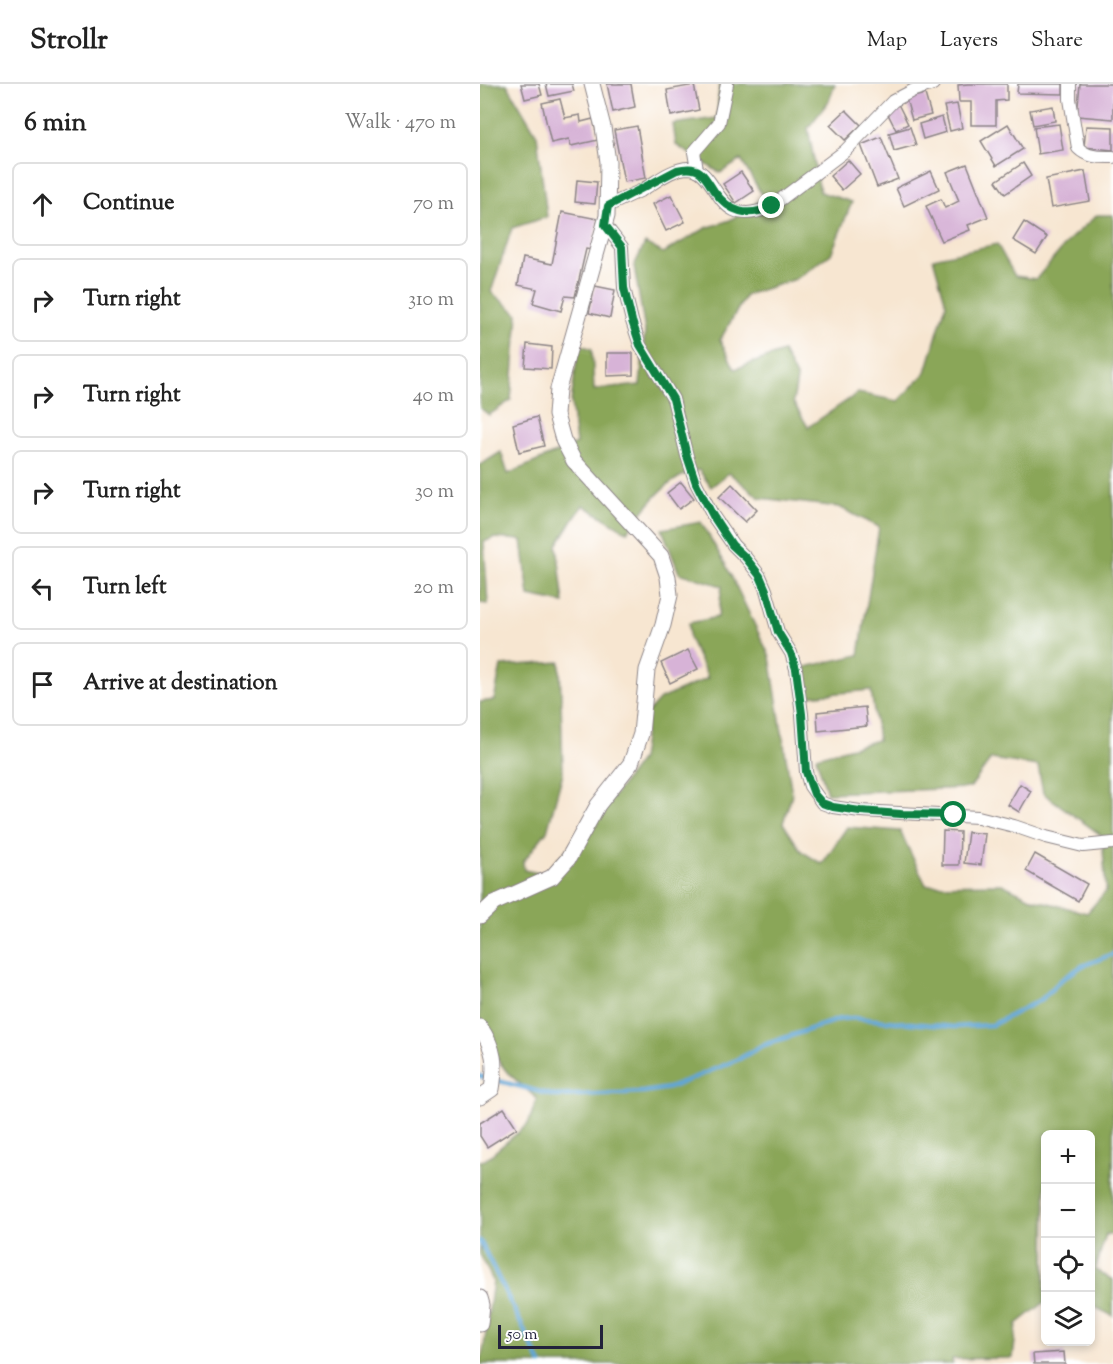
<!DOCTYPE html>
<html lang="en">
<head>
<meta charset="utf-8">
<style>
  body { margin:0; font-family:"Sorts Mill Goudy",serif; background:#f2f2f2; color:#222 }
  .controls { position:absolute; right:18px; bottom:18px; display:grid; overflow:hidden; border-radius:9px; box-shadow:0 3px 9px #0003 }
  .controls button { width:54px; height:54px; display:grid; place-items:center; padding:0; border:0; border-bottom:2px solid #e0e0e0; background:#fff; color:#222; font:30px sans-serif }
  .scale { position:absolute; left:18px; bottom:15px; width:105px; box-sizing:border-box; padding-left:6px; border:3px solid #22223b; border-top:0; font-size:16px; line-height:21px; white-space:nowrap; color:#22223b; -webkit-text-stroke:4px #fff; paint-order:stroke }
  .stop { position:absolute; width:18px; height:18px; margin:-14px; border:4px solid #0b8043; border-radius:50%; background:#fff }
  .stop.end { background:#0b8043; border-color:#fff; box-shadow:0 2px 6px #0008 }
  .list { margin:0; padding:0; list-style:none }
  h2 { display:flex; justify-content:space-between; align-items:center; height:78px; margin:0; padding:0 24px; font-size:26px }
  h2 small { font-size:20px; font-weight:400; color:#767676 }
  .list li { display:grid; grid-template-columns:39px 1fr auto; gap:18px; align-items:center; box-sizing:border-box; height:84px; margin:0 12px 12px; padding:0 12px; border:2px solid #e0e0e0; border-radius:9px }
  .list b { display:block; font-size:22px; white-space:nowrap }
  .list em { font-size:20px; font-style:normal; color:#767676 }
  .icon { flex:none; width:33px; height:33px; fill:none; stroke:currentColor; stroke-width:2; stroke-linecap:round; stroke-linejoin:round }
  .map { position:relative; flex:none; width:633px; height:1280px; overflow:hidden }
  header { display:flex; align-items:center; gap:36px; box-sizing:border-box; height:84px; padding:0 30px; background:#fff; border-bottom:2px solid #e0e0e0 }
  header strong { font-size:28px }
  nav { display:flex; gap:33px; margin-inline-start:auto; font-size:21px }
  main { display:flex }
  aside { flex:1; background:#fff }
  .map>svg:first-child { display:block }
</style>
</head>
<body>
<header>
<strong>Strollr</strong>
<nav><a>Map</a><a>Layers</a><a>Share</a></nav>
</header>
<main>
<aside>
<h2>6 min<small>Walk · 470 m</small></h2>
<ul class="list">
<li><svg class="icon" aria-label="ahead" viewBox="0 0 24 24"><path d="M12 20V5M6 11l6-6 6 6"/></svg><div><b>Continue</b></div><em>70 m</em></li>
<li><svg class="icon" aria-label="right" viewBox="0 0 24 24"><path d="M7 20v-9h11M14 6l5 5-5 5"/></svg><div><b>Turn right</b></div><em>310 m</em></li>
<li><svg class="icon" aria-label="right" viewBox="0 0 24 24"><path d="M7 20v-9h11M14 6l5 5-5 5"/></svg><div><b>Turn right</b></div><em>40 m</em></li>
<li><svg class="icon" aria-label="right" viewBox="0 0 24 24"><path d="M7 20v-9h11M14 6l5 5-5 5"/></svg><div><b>Turn right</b></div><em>30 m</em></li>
<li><svg class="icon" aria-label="left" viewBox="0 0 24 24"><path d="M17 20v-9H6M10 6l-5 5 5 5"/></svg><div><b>Turn left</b></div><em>20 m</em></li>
<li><svg class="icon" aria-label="arrive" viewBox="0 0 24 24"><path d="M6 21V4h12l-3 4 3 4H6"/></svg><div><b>Arrive at destination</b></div></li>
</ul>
</aside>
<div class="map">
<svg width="633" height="1280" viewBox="0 0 633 1280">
  <rect width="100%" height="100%" fill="#fff"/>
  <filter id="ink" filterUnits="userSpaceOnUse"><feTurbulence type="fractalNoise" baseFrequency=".0167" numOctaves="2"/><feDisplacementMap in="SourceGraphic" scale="12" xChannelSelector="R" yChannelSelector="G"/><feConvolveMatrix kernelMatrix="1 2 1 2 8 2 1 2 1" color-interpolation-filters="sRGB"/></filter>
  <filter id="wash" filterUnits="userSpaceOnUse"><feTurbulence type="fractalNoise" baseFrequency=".008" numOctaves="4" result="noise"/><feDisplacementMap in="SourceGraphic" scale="24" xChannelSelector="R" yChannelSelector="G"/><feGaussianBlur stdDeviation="1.35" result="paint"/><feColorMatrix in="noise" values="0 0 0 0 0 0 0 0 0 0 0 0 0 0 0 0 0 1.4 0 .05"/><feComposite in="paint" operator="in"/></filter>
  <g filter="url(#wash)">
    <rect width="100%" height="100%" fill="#f7e6d1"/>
    <g fill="#8aa658" stroke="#56644a" stroke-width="1.5">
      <path d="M 0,0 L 27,0 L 57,51 L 67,133 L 32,144 L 11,208 L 38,230 L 31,316 L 9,331 L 0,324 Z"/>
      <path d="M 239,0 L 355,0 L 349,17 L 328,44 L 340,108 L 372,118 L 351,170 L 316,195 L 266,211 L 240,256 L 255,285 L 303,268 L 317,295 L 313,318 L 328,343 L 378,309 L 418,317 L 446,288 L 466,220 L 453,174 L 517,160 L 535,192 L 556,195 L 591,154 L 617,131 L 633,131 L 633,1150 L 626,1150 L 615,1186 L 633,1196 L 633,1232 L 611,1221 L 610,1050 L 566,1050 L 565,1218 L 537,1240 L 533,1274 L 472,1275 L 473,1280 L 0,1280 L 4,1262 L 13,1197 L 0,1170 L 0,1077 L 5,1076 L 48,1040 L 57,1015 L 27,988 L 0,952 L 0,618 L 14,616 L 21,582 L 80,578 L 83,689 L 67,747 L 43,778 L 44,786 L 64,790 L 122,728 L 161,675 L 168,628 L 180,615 L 228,594 L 209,554 L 209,539 L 238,533 L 242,502 L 199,489 L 182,445 L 221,438 L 246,481 L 290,573 L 312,710 L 303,739 L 321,767 L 342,780 L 367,743 L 420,747 L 446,801 L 522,800 L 553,815 L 607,829 L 626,807 L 622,752 L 563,709 L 558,682 L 511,675 L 490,704 L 347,709 L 336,673 L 398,656 L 391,606 L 328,612 L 325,583 L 379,571 L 399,443 L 359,423 L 280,414 L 249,389 L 231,403 L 219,386 C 186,393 167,422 147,448 L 103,421 L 77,461 L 84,519 L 49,512 L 42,456 L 13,454 L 4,458 L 8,520 L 0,519 L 0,381 L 21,368 L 28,390 L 96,360 L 91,318 L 99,260 L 112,265 L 114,306 L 160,301 L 165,247 L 154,182 L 165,159 L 183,169 L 226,144 L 250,136 L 284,114 L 261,76 L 240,89 L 196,61 L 193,40 L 237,34 Z"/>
    </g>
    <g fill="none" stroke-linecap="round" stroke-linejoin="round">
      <g stroke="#60a6d6" stroke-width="4.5">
        <path d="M 0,992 L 75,1012 L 163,1008 L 189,1004 L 259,975 L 281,962 L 360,935 L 373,934 L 474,943 L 512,941 L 562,915 L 581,896 L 602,882 L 633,870"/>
        <path d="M 0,1157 L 61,1280"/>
      </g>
    </g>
    <g id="blocks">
      <g fill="#d7b3d7">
        <path d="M 41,0 L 59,0 L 62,11 L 45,15 Z"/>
        <path d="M 66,0 L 92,0 L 94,7 L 69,12 Z"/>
        <path d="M 127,0 L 151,0 L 155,23 L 133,28 Z"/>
        <path d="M 488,0 L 527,0 L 527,16 L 516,17 L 516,41 L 491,41 L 491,18 L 479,18 L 478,1 Z"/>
        <path d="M 538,0 L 583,0 L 583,10 L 537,9 Z"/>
        <path d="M 600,0 L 633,0 L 633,35 L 597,32 Z"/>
        <path d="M 214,1 L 219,26 L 191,32 L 187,6 Z"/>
        <path d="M 445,10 L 451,31 L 432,36 L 426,15 Z"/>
        <path d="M 80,15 L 85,34 L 100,31 L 101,38 L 113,35 L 118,56 L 91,62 L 89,55 L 71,59 L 62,19 Z"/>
        <path d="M 418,20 L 428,40 L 416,46 L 406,26 Z"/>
        <path d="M 477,20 L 482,44 L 470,47 L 464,22 Z"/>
        <path d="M 573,22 L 575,37 L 553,41 L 550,26 Z"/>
        <path d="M 366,26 L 381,41 L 365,56 L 350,41 Z"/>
        <path d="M 462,33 L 466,48 L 443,55 L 439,40 Z"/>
        <path d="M 528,40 L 543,65 L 516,82 L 501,57 Z"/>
        <path d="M 579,40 L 583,66 L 558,70 L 554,43 Z"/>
        <path d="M 157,42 L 166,94 L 144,98 L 134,46 Z"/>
        <path d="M 606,42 L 633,43 L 633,66 L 604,63 Z"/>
        <path d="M 430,43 L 436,61 L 414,67 L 409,49 Z"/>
        <path d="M 401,53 L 418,95 L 397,103 L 381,61 Z"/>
        <path d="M 368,76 L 380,90 L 362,106 L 350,92 Z"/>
        <path d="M 543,79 L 551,92 L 525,110 L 516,97 Z"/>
        <path d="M 487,80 L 508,133 L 488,141 L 490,146 L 462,157 L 446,122 L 461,115 L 465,124 L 479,117 L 467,88 Z"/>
        <path d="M 451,87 L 459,105 L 424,122 L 416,104 Z"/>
        <path d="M 605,87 L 610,117 L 571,124 L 566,95 Z"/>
        <path d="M 261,88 L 274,107 L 256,119 L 243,100 Z"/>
        <path d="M 97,96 L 117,98 L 115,120 L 95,118 Z"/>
        <path d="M 191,111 L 205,138 L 186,147 L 173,120 Z"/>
        <path d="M 82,128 L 118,135 L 112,166 L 106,165 L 95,213 L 85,212 L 81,227 L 53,219 L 57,205 L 38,201 L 43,174 L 72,180 Z"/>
        <path d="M 544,138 L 567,153 L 556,170 L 533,156 Z"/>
        <path d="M 115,202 L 135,206 L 130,234 L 109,229 Z"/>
        <path d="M 47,260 L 72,263 L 71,285 L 45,283 Z"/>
        <path d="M 127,269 L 153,269 L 153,291 L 127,292 Z"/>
        <path d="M 57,333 L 64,362 L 39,368 L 33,340 Z"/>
        <path d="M 201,398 L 214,414 L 199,425 L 187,409 Z"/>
        <path d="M 252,400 L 277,426 L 265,438 L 239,413 Z"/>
        <path d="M 208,566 L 218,585 L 190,599 L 181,579 Z"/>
        <path d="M 385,623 L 387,642 L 338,647 L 337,628 Z"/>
        <path d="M 540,700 L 551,707 L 539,728 L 528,721 Z"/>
        <path d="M 463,747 L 480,748 L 479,781 L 462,781 Z"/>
        <path d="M 488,748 L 505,750 L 501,781 L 484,779 Z"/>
        <path d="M 555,770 L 607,800 L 598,817 L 546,787 Z"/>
        <path d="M 24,1024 L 37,1044 L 7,1063 L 0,1052 L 0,1039 Z"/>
        <path d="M 584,1268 L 585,1280 L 554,1280 L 553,1270 Z"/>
      </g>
    </g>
  </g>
  <g filter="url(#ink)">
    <use href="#blocks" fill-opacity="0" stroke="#8c8486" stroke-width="1.5"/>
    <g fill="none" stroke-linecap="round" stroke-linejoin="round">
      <defs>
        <g id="minor">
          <path d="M 590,0 L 590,15 L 598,64 C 608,74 620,73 633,73"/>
          <path d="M 217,86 L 214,68 L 239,39 L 247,0"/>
          <path d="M 128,122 C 140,116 151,111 162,106 C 176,98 192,84 209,84 C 240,85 234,150 292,122 L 365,67 L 413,17 L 434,6 L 453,0"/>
          <path d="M 125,141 L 142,163 L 144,204 L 152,237 L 160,261 L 193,315 L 207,372 L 216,399 L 233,432 L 253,461 L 266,474 L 280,492 L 286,506 L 298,548 L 311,569 L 316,585 L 322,630 L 326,688 L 330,702 L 342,719 L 353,723 L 380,727 L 498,733 L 534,742 L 566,753 L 603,762 L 633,759"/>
        </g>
        <g id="tertiary">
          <path d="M 0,832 L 14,819 L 72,793 L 88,775 L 118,721 L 151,679 L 161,650 L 167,586 L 183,541 L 190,511 L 188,493 L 181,472 L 94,377 L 83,356 L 76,331 L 78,305 L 127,132 L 128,78 L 123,43 L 112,0"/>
          <path d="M 0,943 C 15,965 16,980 12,1005 L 0,1013"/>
          <path d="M 0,1214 L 2,1221 L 0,1240"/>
        </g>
      </defs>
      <use href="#minor" stroke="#8c8486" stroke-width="14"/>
      <use href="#tertiary" stroke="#8c8486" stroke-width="17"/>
      <use href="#minor" stroke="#fff" stroke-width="12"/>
      <use href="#tertiary" stroke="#fff" stroke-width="15"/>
    </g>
  </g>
  <g fill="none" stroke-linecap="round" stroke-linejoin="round" filter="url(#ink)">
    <path stroke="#0b8043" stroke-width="8" d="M 292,122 C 268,134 250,129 234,107 C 230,101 226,93 220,88 C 214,83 205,84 197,86 L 128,122 L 125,141 L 142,163 L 144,204 L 152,237 L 160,261 L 193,315 L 207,372 L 216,399 L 233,432 L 252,461 L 266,474 L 280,492 L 286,506 L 298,548 L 311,569 L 316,585 L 322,630 L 326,688 L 334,710 L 342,719 L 353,723 L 380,727 L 421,730 L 474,731"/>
  </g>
</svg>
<div class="controls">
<button>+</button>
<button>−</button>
<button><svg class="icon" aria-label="locate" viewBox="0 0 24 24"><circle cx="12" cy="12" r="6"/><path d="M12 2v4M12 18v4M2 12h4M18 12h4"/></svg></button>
<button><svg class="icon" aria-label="layers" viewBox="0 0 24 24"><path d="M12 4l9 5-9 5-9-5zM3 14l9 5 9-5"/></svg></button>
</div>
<div class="scale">50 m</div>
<div class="stop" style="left:474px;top:731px"></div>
<div class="stop end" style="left:292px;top:122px"></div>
</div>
</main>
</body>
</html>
